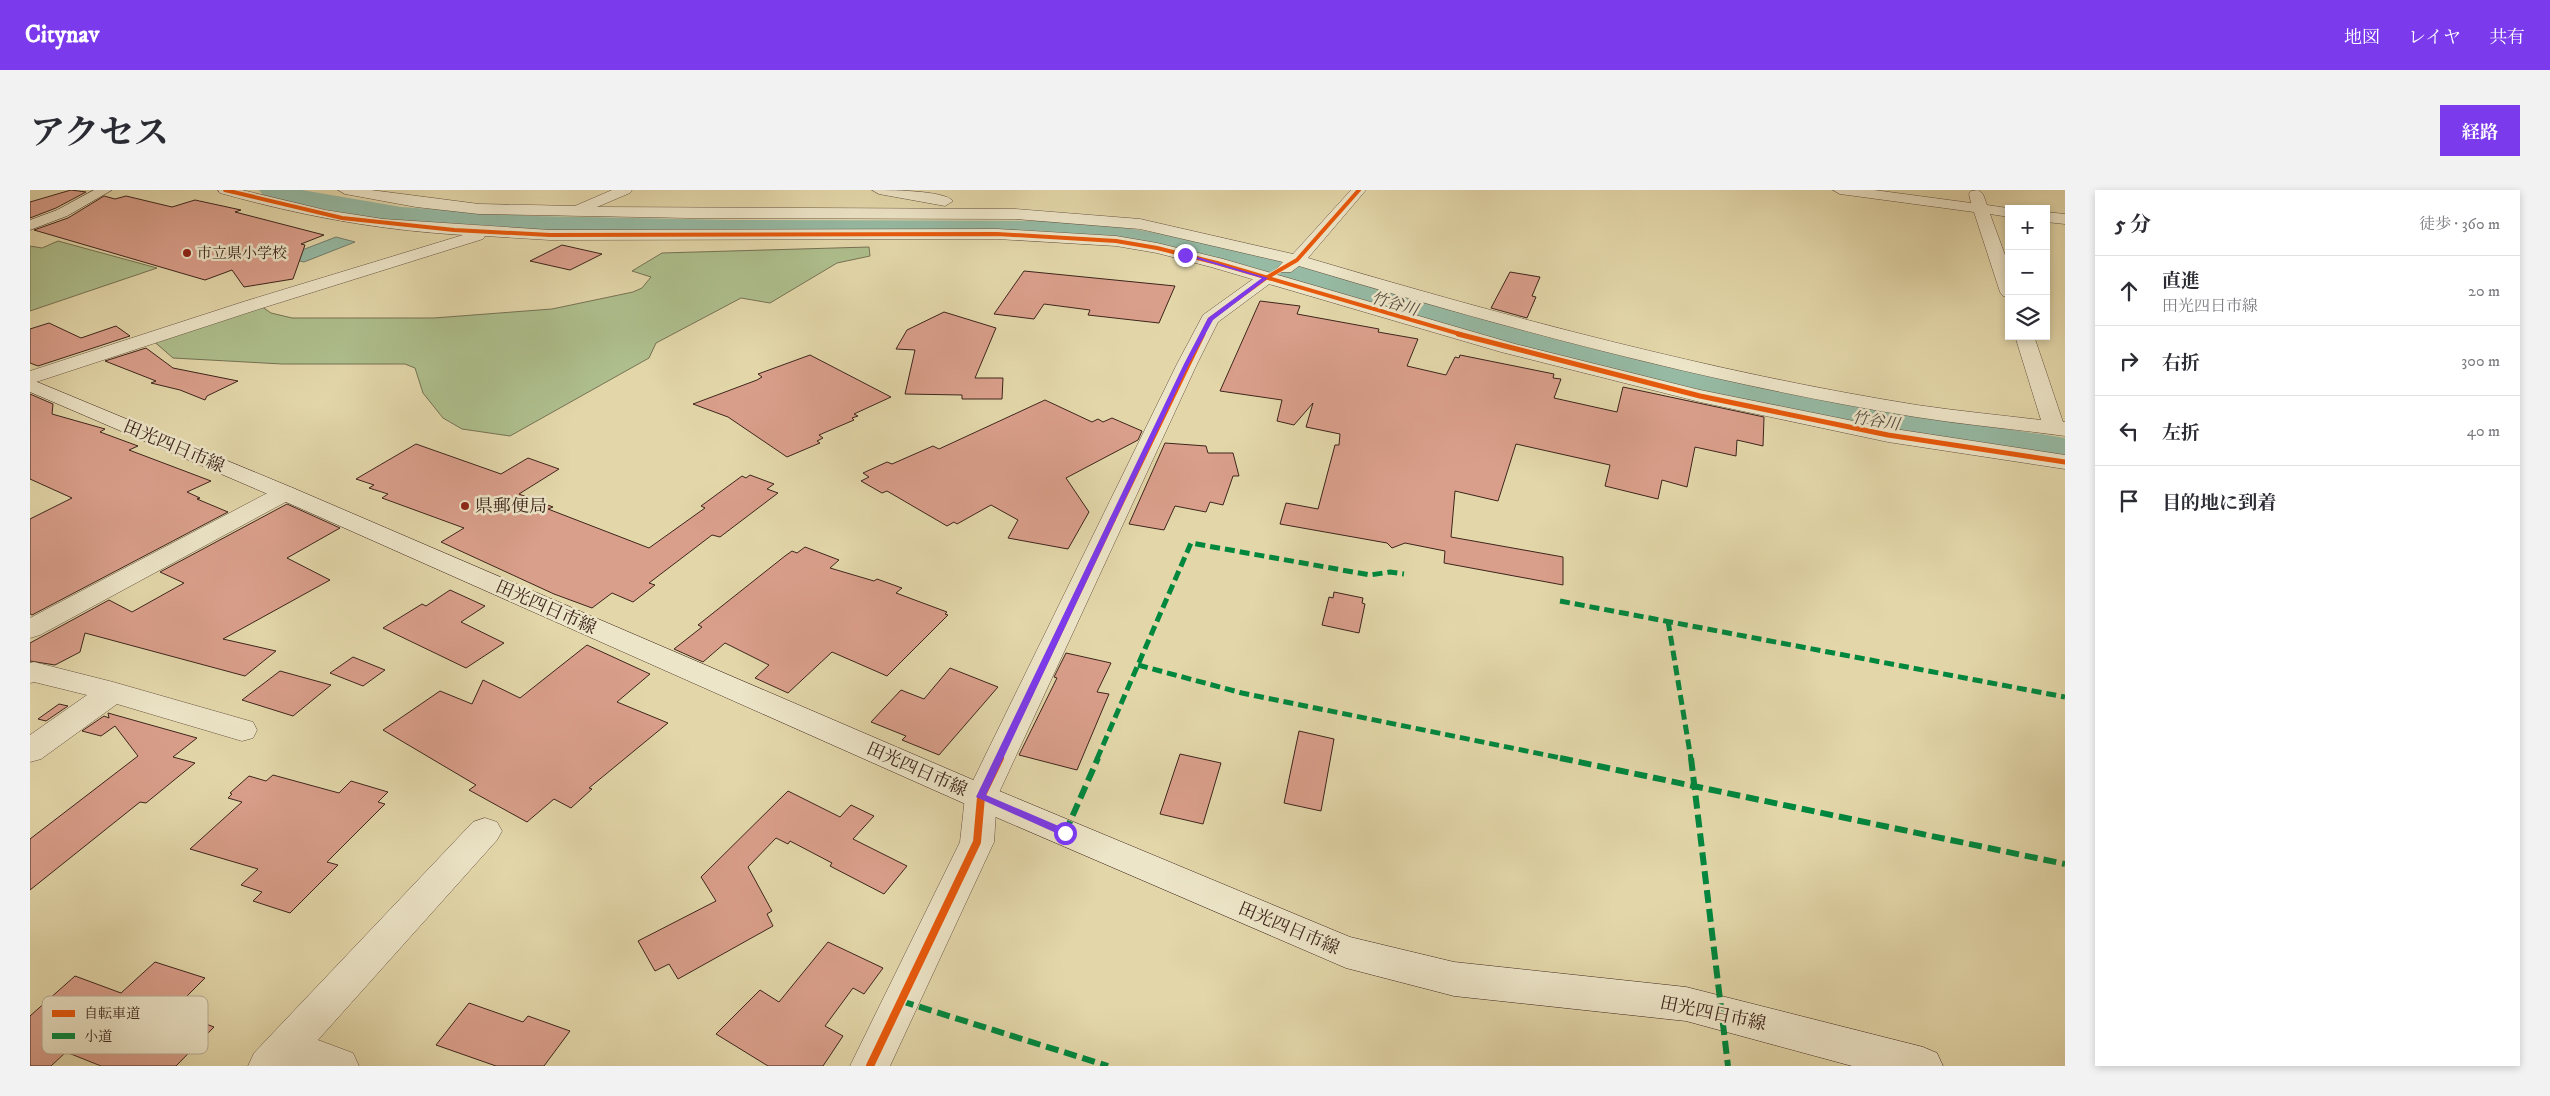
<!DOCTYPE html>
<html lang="ja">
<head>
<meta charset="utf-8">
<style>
  body { margin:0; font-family:"IM FELL DW Pica","Noto Serif JP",serif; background:#f2f2f3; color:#2b2b33 }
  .controls { position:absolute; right:15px; top:15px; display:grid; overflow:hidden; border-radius:0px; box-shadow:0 2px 8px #0003 }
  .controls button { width:45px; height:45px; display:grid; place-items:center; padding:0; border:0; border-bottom:1px solid #e1e1e2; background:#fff; color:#2b2b33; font:25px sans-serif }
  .stop { position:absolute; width:15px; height:15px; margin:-11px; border:4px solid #7c3aed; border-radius:50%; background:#fff }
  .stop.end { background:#7c3aed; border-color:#fff; box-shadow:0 1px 5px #0008 }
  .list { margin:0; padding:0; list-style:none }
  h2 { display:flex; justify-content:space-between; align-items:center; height:65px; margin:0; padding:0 20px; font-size:21px }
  h2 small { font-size:16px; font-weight:400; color:#7c7c81 }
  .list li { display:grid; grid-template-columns:32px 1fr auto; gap:15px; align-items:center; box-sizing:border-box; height:70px; padding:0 20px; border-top:1px solid #e1e1e2 }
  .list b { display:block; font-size:19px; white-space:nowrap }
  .list p { margin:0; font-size:16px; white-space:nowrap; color:#7c7c81 }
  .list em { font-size:16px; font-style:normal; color:#7c7c81 }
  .icon { flex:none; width:28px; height:28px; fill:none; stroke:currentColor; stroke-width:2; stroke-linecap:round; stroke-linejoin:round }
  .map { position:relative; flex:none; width:2035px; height:876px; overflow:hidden; border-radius:0px }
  header { display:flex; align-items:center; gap:30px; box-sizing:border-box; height:70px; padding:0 25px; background:#7c3aed; color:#fff }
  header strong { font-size:24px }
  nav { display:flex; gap:28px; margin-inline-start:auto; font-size:18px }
  .intro { display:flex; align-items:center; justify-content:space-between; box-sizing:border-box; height:120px; padding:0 30px }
  h1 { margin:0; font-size:35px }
  .button { padding:12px 22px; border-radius:0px; background:#7c3aed; color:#fff; font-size:18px; font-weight:700 }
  main { display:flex; gap:30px; padding:0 30px }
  aside { flex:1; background:#fff; border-radius:0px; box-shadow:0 2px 8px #0003 }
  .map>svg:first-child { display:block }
</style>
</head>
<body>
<header>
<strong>Citynav</strong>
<nav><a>地図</a><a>レイヤ</a><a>共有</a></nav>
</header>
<div class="intro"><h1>アクセス</h1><a class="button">経路</a></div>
<main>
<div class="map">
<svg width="2035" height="876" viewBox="0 0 2035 876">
  <rect width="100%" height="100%" fill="#e3d7aa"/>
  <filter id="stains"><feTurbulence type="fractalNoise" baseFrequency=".004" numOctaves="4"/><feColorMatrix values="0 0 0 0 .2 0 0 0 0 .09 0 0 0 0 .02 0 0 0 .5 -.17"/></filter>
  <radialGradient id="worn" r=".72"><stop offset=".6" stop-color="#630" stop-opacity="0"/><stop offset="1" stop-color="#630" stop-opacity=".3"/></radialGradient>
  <g fill="#aebf8d" stroke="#767254">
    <path d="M 28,51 L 127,78 L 0,121 L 0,56 L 12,58 Z"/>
    <path d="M 839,57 L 840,66 L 807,73 L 740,113 L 711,108 L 626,153 L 619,168 L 480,246 L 432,239 L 413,228 L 393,203 L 385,178 L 375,174 L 252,174 L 143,168 L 120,148 L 231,116 L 241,123 L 262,128 L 404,128 L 522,119 L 603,102 L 612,98 L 621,87 L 602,81 L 632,63 Z"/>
  </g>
  <path fill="#96baa4" stroke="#727e6e" d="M 306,47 L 325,52 L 274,72 L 254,67 Z"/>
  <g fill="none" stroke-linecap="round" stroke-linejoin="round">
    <path fill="#96baa4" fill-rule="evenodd" d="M 229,0 L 272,0 L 371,17 L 503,26 L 704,30 L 1045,31 C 1210,49 1365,107 1525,149 C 1693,194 1863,221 2035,248 L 2035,272 L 1806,234 L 1640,199 L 1499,163 L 1188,71 L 1107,54 L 1045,47 C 907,47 769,48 631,46 C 493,44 368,41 233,5 Z"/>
  </g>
  <g fill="#da9f8b" stroke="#3d251c">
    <path d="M 41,0 L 56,2 L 26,18 L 0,28 L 0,12 Z"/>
    <path d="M 74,6 L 85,9 L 96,6 L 142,17 L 165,10 L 211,20 L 205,22 L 294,45 L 271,54 L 275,55 L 263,89 L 214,97 L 202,80 L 175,90 L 4,40 L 38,28 Z"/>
    <path d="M 532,55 L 572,64 L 540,80 L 500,71 Z"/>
    <path d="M 994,81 L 1145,96 L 1129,133 L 1058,125 L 1060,120 L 1014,114 L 1004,129 L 964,124 Z"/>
    <path d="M 1480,82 L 1510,87 L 1502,106 L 1506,107 L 1497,128 L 1461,118 Z"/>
    <path d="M 1230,111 L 1270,116 L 1267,124 L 1349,139 L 1348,142 L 1388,149 L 1377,176 L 1416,185 L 1425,167 L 1429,168 L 1430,165 L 1524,184 L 1523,188 L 1531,189 L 1524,208 L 1587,222 L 1593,197 L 1734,227 L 1733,256 L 1707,250 L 1706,266 L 1665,257 L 1657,297 L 1632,290 L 1628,309 L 1575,296 L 1580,275 L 1486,254 L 1468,311 L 1425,301 L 1421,347 L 1533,367 L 1533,395 L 1414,373 L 1415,361 L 1375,353 L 1362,358 L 1357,353 L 1250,334 L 1256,313 L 1288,319 L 1305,255 L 1309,255 L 1310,244 L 1276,237 L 1283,213 L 1264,235 L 1247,231 L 1252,210 L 1190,201 Z"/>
    <path d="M 914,122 L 966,138 L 945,188 L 973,188 L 972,209 L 932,209 L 932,205 L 875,204 L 885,160 L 866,159 L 877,140 Z"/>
    <path d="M 19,133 L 51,148 L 86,136 L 100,146 L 8,176 L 0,173 L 0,139 Z"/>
    <path d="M 116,158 L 143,178 L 208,191 L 177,206 L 175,210 L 150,200 L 121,193 L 126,191 L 75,171 Z"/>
    <path d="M 780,165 L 861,207 L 824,224 L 828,226 L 822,228 L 824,230 L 789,245 L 793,248 L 787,251 L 790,253 L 757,267 L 698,227 L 663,214 L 727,190 L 732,187 L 728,184 Z"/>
    <path d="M 0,204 L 23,214 L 22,224 L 75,239 L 70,242 L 108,256 L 99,260 L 181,291 L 157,302 L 170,308 L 167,309 L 198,322 L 2,425 L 0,424 L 0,329 L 42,308 L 0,289 Z"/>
    <path d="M 1015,210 L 1062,232 L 1068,229 L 1073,232 L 1082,228 L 1112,241 L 1108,250 L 1036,288 L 1059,322 L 1038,359 L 978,348 L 988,330 L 961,315 L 927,334 L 924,332 L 917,336 L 857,301 L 852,303 L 831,291 L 839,287 L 833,283 L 857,272 L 862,274 L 903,256 L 909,259 Z"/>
    <path d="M 1135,253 L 1176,256 L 1178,263 L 1203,263 L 1209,286 L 1203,286 L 1193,315 L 1180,312 L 1176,322 L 1145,316 L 1134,340 L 1099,334 Z"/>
    <path d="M 386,254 L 471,284 L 498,268 L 529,279 L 489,304 L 523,317 L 518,319 L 619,358 L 675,318 L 671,316 L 712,286 L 716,288 L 720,285 L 744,294 L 737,299 L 748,303 L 690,347 L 682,345 L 619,393 L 625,395 L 603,412 L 582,403 L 562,418 L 524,404 L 411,352 L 434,338 L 352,308 L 358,304 L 339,298 L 344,295 L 326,289 Z"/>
    <path d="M 257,314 L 310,338 L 257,368 L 300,390 L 193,449 L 246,461 L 215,486 L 55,443 L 50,462 L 25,475 L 0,471 L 0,453 L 79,410 L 102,422 L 154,393 L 130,382 Z"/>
    <path d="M 775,357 L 809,370 L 800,378 L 844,391 L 847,389 L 872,398 L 866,403 L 917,422 L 915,424 L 918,425 L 857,486 L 802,462 L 758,503 L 725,488 L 739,475 L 695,453 L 673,472 L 644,459 L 672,437 L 668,435 L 755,366 L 762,361 L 767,363 Z"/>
    <path d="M 420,400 L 455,416 L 431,432 L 474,453 L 436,478 L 353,438 L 392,414 L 396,416 Z"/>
    <path d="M 1304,402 L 1333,408 L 1332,413 L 1335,414 L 1329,443 L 1292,435 L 1299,407 L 1303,408 Z"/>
    <path d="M 557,455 L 620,484 L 587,512 L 638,533 L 559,598 L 562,599 L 541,618 L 524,609 L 497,632 L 439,600 L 446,595 L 353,540 L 410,501 L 442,514 L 453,490 L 490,508 Z"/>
    <path d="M 1036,463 L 1081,473 L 1067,502 L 1079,504 L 1047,580 L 989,565 L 1027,488 L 1024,487 Z"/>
    <path d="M 323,467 L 355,480 L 333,496 L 300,483 Z"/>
    <path d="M 920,478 L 968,497 L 909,565 L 872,550 L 876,546 L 841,532 L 871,500 L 894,509 Z"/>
    <path d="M 250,481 L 301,495 L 263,526 L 212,510 Z"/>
    <path d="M 29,514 L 38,516 L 16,531 L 8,529 Z"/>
    <path d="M 78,523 L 167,548 L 143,567 L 165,573 L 116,613 L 110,612 L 0,700 L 0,649 L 108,566 L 85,536 L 71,546 L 52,541 L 74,526 L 79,528 Z"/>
    <path d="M 1269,541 L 1304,549 L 1291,621 L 1254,613 Z"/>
    <path d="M 1150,564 L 1191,573 L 1173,634 L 1130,624 Z"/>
    <path d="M 243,585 L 309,603 L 321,591 L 358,602 L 348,612 L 355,614 L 297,672 L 308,675 L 260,723 L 223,711 L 232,702 L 211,695 L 228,679 L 160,659 L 212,612 L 198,608 L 202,604 L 200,603 L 219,586 L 236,591 Z"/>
    <path d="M 758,601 L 810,627 L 821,615 L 844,626 L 823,649 L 877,676 L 854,704 L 800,676 L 802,673 L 760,651 L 758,654 L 746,648 L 718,677 L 742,721 L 737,724 L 743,736 L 648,789 L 639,774 L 625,781 L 608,751 L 686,711 L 671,687 Z"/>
    <path d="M 798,752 L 853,778 L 834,804 L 823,798 L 795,836 L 813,846 L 793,876 L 738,876 L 686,844 L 730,800 L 749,812 Z"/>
    <path d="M 125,772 L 175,788 L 142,821 L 184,837 L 146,876 L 71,876 L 36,862 L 21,876 L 0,876 L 0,826 L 45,786 L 91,803 Z"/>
    <path d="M 439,813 L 493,832 L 498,826 L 540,841 L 514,876 L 466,876 L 406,855 Z"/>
  </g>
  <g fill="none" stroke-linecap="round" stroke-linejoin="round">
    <defs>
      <g id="minor">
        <path d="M 188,0 L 212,0 L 295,20 L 353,29 L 520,40 L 967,39 L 1086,46 L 1127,53 L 1193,69 L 1485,154 L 1670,200 L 1858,238 L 2035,265 L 2035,279 L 1858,252 L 1670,212 L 1471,162 L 1181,77 L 1127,63 L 1086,56 L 967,49 L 520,50 L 455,46 L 453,49 L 229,119 L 0,194 L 0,181 L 216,111 L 433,45 C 348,40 272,26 190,3 Z"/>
        <path d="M 308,0 L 341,0 L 449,14 L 545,16 L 582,0 L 602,0 L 600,3 L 567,17 L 985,19 L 1110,29 L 1263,64 L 1321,0 L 1336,0 L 1278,68 C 1478,127 1681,182 1887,215 C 1928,221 1969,225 2011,230 L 1985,146 L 2004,146 L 2033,232 L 2035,232 L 2035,246 C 1986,239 1935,235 1886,227 C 1677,193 1472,137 1269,76 L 1261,82 L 1249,82 L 1247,78 L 1253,72 L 1110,39 L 985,29 L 660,28 L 449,24 L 386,17 L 315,4 Z"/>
        <path d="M 842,0 C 857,0 914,0 923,11 L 915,16 L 849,4 Z"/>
        <path d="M 1803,0 L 1844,0 L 1941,13 L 1939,4 L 1941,1 L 1948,0 L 1953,4 L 1957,15 L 1984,19 L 1979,19 L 1979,27 L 1960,24 L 1979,76 L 1979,107 L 1973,106 L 1970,102 L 1944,22 L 1810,4 Z"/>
        <path d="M 2016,22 L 2035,24 L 2035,34 L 2016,32 Z"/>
        <path d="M 255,296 L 263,298 L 267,303 L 263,308 L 10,445 L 0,448 L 0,428 L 247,298 Z"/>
        <path d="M 4,472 L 83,492 L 223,532 L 227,540 L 223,548 L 212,551 L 87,514 L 11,569 L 0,572 L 0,545 L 57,505 L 4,492 L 0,493 L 0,473 Z"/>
        <path d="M 455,628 L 467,632 L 472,641 L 467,650 L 288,850 L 323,863 L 329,876 L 218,876 L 224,863 L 443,632 Z"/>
      </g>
      <path id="tertiary" d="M 1236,83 L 1242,84 L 1245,88 L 1242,92 L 1188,132 L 1167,174 L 967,607 L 964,652 L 860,876 L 820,876 L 930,652 L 935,607 L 1147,174 L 1173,125 L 1230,84 Z"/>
      <g id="secondary">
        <path d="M 64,0 L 82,0 L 37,26 L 0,40 L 0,30 L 27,20 Z"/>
        <path d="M 0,189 L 263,298 L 962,598 L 1320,747 L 1424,772 L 1656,797 L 1893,857 L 1907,863 L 1913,876 L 1822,876 L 1656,831 L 1424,806 L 1316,778 L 940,616 L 247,308 L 0,202 Z"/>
      </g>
    </defs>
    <use href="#minor" stroke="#665240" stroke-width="1"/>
    <use href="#tertiary" stroke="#665240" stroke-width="1"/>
    <use href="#secondary" stroke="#3d251c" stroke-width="1"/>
    <use href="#minor" fill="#ede5c8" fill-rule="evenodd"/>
    <use href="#tertiary" fill="#ede5c8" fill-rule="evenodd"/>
    <use href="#secondary" fill="#ede5c8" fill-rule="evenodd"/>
    <g stroke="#00873e" stroke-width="5" stroke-dasharray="10 5" stroke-linecap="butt">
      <path d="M 1530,411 L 2035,507"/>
      <path d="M 1638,431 L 1661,569"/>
      <path d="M 1108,475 L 1212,503 L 1536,569"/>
      <path d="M 1067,569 L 1161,353 L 1340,385 L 1360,382 L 1374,384"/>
    </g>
    <g stroke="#00873e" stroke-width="6" stroke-dasharray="13 6" stroke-linecap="butt">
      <path d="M 1530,568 L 2035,674"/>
      <path d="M 1661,568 L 1698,876"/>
      <path d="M 1035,643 L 1068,568"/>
      <path d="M 871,811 L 1078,876"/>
    </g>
    <defs>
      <g id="cycleway-far3">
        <path d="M 195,0 L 312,28 L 424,40 L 520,45 L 967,44 L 1086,51 L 1127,58 L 1187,73 L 1433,145"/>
        <path d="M 1172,145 L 1180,129 L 1236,88 L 1267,70 L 1329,0"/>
      </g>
      <g id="cycleway-far2">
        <path d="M 1428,144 L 1670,206 L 1858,245 L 2035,272"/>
        <path d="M 1083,330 L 1173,144"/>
      </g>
      <path id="cycleway-far1" d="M 969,569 L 1083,329"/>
      <path id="cycleway" d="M 840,876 L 947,652 L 951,607 L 970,568"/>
    </defs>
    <use href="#cycleway-far3" stroke="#ede5c8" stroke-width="5.5"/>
    <use href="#cycleway-far2" stroke="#ede5c8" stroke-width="8"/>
    <use href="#cycleway-far1" stroke="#ede5c8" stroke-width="9"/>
    <use href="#cycleway" stroke="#ede5c8" stroke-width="11"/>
    <use href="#cycleway-far3" stroke="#e8590c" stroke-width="4"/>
    <use href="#cycleway-far2" stroke="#e8590c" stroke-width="5"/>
    <use href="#cycleway-far1" stroke="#e8590c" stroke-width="6"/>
    <use href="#cycleway" stroke="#e8590c" stroke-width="8"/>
  </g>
  <path fill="#7c3aed" d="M 1157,64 L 1238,88 L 1183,130 L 1159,174 L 956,605 L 1038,640 L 1038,645 L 1035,647 L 946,607 L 1154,174 L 1178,128 L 1232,88 L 1153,65 Z"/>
  <g fill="#8f2418" stroke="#ede5c8" stroke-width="2">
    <circle cx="157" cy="63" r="5"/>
    <circle cx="435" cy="316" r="5"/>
  </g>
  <g text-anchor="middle" stroke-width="5" stroke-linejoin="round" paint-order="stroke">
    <g font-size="15" fill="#3d251c" stroke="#ede5c8" text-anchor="start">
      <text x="167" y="68">市立県小学校</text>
    </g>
    <g font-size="16" font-style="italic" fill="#534a3e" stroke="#ede5c8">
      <text transform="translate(1365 113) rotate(16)" y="6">竹谷川</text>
      <text transform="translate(1846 230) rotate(9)" y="6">竹谷川</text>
    </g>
    <g font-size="18" fill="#3d251c" stroke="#ede5c8">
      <text transform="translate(144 256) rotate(23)" y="6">田光四日市線</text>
      <text transform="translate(516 417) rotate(24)" y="6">田光四日市線</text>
      <text transform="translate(887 579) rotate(24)" y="6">田光四日市線</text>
      <text transform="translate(1259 738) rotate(23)" y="6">田光四日市線</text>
      <text transform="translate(1683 823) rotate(12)" y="6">田光四日市線</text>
    </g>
    <g font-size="18" fill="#3d251c" stroke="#ede5c8" text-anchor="start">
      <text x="445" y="322">県郵便局</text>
    </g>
  </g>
  <rect x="12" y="806" width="166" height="58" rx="8" fill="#ede5c8" stroke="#b8ab94" stroke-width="1"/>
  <rect x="22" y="820" width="23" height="7" fill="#e8590c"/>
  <rect x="22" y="843" width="23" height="6" fill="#00873e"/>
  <g font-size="14" fill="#3d251c">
    <text x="54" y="828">自転車道</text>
    <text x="54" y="851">小道</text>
  </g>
  <rect width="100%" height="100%" filter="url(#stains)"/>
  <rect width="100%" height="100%" fill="url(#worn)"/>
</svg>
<div class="controls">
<button>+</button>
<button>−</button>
<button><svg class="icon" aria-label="layers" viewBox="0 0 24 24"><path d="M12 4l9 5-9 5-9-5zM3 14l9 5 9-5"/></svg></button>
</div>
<div class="stop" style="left:1035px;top:643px"></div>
<div class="stop end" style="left:1155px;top:65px"></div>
</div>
<aside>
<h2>5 分<small>徒歩 · 360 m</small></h2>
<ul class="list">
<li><svg class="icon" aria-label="ahead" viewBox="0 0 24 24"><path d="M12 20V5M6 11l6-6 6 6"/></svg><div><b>直進</b><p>田光四日市線</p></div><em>20 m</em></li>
<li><svg class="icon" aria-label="right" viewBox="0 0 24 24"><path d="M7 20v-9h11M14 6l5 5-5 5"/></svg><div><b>右折</b></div><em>300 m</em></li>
<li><svg class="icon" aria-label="left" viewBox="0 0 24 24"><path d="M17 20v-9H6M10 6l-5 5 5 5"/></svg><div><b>左折</b></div><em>40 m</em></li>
<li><svg class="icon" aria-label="arrive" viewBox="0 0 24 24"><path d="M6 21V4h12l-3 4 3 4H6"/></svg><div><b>目的地に到着</b></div></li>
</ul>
</aside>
</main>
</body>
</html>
